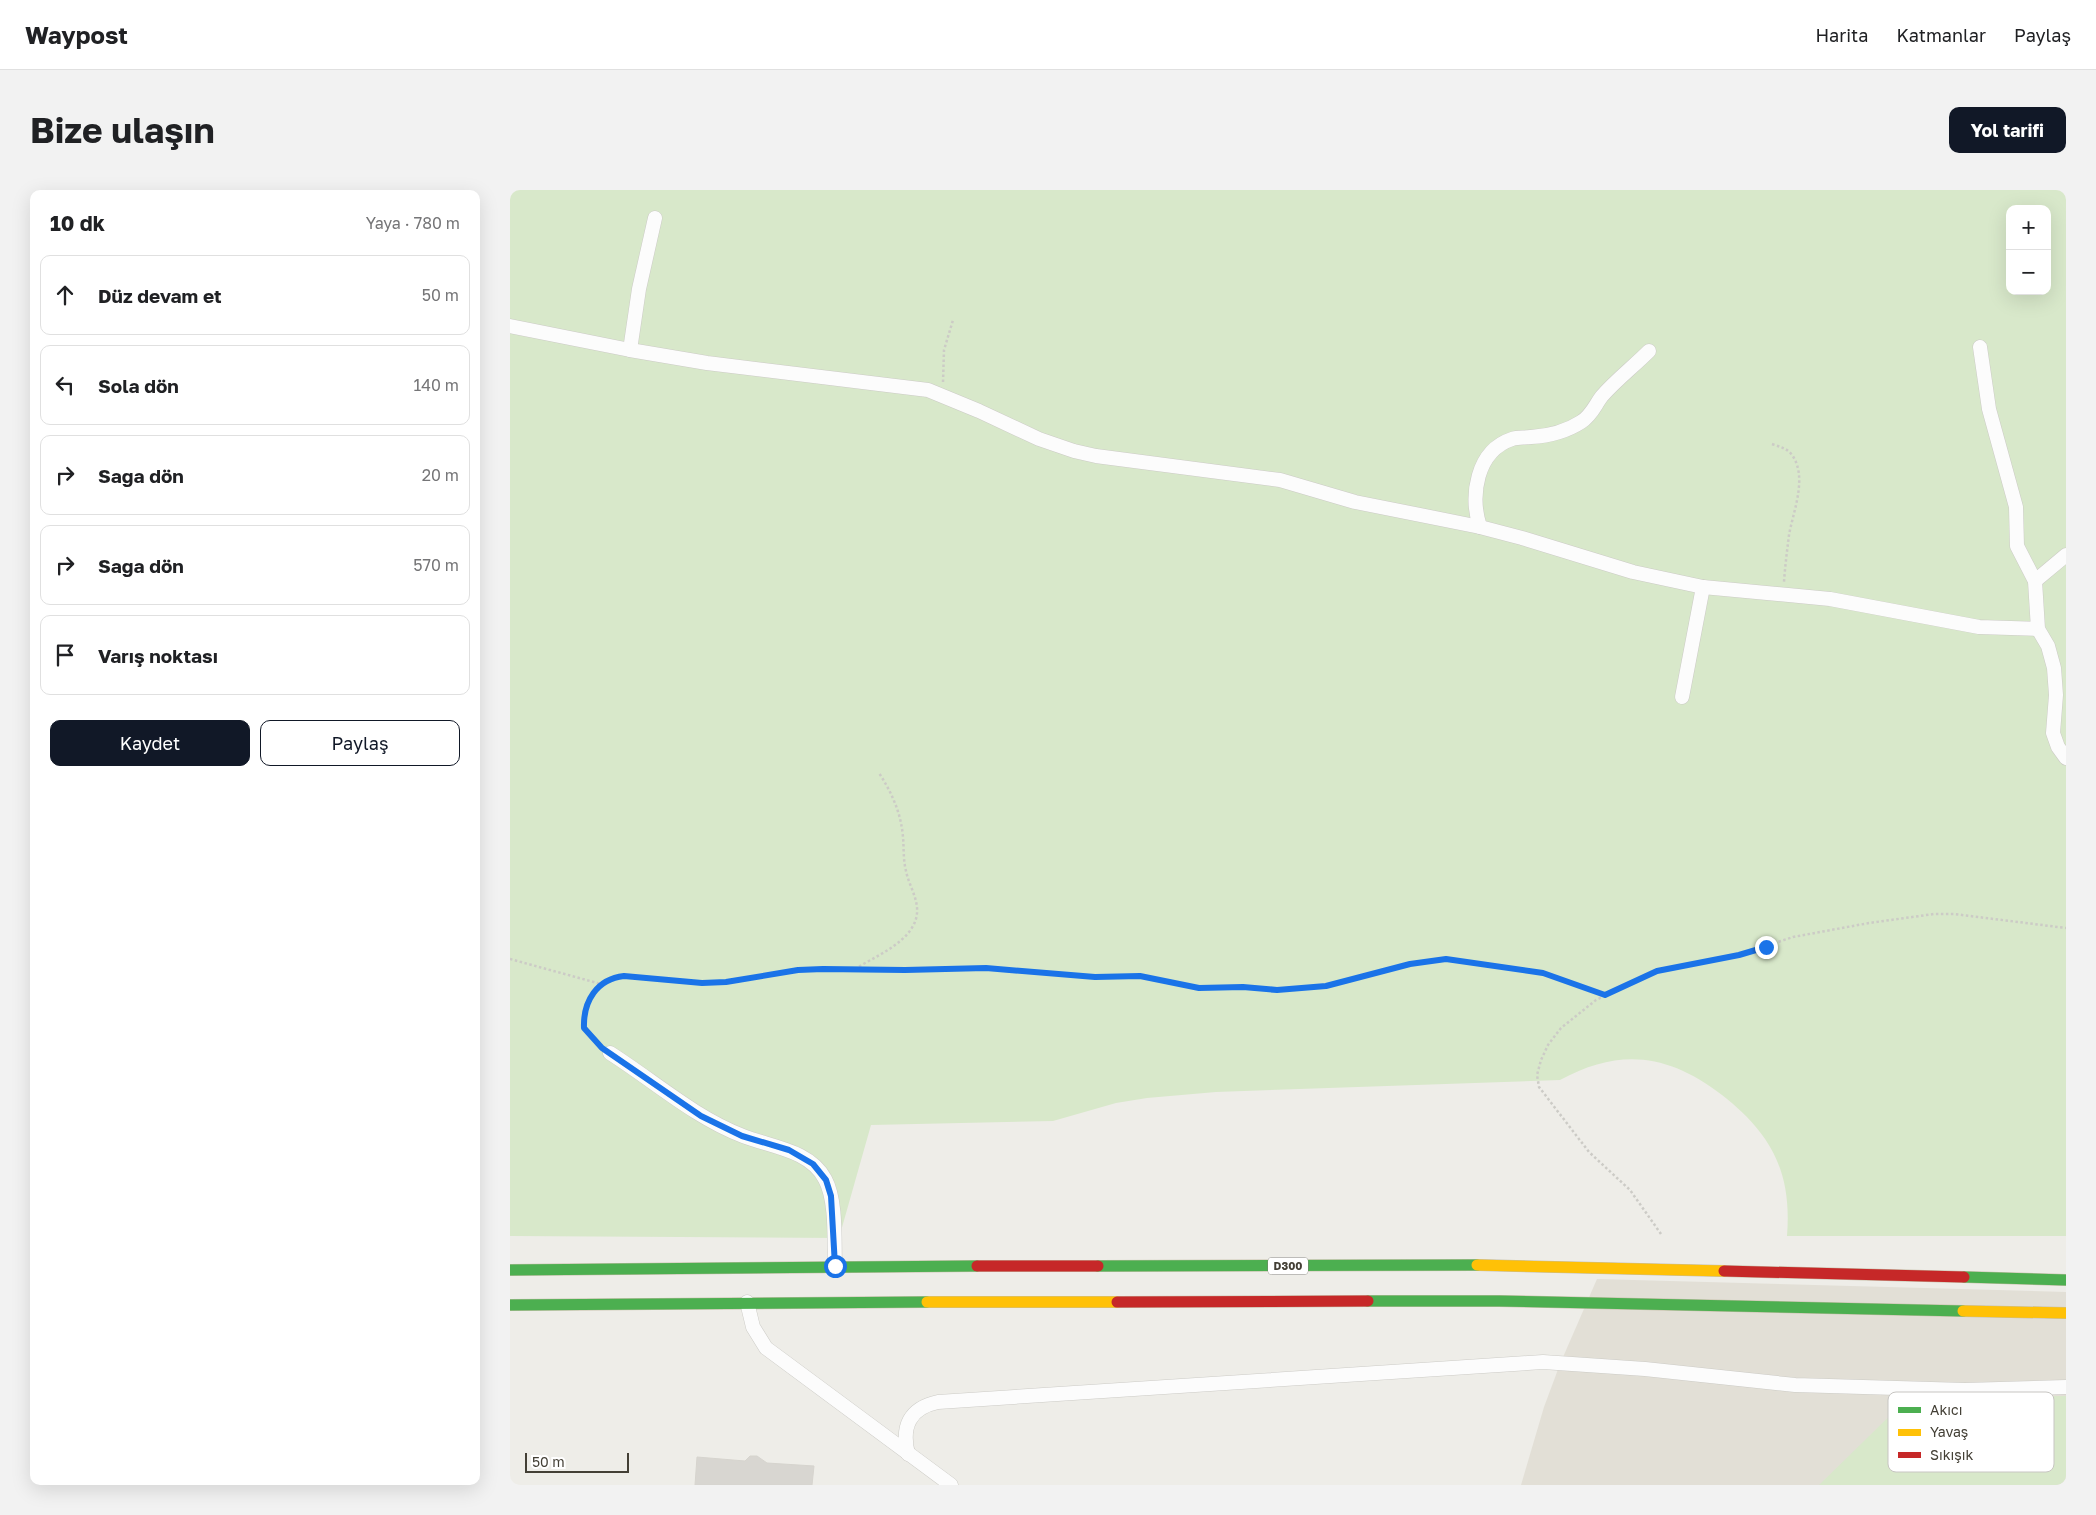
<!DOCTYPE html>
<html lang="tr">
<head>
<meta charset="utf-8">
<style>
  body { margin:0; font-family:"Golos Text",sans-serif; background:#f2f2f2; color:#202124 }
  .controls { position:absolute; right:15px; top:15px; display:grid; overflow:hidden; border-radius:10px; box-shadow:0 5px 20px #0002 }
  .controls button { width:45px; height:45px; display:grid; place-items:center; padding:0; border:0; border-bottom:1px solid #e0e0e0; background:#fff; color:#202124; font:25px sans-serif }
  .scale { position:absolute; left:15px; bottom:12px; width:104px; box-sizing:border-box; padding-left:5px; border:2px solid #433f35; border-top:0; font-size:14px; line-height:18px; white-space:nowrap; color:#433f35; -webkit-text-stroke:4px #fff; paint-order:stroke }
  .stop { position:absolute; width:15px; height:15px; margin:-11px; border:4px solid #1a73e8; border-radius:50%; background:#fff }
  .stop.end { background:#1a73e8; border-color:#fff; box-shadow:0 1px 5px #0008 }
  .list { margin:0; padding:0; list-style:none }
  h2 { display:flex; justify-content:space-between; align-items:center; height:65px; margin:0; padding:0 20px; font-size:21px }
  h2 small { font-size:16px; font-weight:400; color:#757577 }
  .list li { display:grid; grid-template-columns:32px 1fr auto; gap:15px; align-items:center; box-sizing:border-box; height:80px; margin:0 10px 10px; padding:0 10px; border:1px solid #e0e0e0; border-radius:10px }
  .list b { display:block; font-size:19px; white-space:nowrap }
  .list em { font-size:16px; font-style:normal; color:#757577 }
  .actions { display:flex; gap:10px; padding:15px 20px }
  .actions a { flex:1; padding:11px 0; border:1px solid #111827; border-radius:10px; text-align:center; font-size:18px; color:#111827 }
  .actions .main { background:#111827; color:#fff }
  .icon { flex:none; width:28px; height:28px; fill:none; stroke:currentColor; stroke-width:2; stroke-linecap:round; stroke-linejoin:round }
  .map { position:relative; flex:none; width:1556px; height:1295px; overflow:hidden; border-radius:10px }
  header { display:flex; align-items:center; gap:30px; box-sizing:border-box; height:70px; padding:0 25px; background:#fff; border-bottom:1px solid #e0e0e0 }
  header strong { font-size:24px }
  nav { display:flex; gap:28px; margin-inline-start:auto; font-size:18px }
  .intro { display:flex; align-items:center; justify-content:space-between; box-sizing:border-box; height:120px; padding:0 30px }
  h1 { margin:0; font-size:35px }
  .button { padding:12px 22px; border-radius:10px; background:#111827; color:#fff; font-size:18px; font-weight:700 }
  main { display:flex; gap:30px; padding:0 30px }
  aside { flex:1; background:#fff; border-radius:10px; box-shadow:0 5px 20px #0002 }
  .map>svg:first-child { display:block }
</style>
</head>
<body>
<header>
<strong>Waypost</strong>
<nav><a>Harita</a><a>Katmanlar</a><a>Paylaş</a></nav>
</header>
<div class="intro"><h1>Bize ulaşın</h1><a class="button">Yol tarifi</a></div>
<main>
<aside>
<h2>10 dk<small>Yaya · 780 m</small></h2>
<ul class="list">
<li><svg class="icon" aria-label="ahead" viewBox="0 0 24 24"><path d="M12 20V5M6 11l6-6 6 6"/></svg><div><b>Düz devam et</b></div><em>50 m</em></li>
<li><svg class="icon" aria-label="left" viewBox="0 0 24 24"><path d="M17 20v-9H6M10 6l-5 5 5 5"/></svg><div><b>Sola dön</b></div><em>140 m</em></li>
<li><svg class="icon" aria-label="right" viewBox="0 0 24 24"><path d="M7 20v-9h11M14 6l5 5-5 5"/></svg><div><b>Sağa dön</b></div><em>20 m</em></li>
<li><svg class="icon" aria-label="right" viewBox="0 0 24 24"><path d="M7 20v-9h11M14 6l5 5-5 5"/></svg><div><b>Sağa dön</b></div><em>570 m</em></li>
<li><svg class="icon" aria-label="arrive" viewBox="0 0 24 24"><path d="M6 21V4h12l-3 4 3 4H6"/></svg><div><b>Varış noktası</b></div></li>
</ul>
<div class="actions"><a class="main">Kaydet</a><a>Paylaş</a></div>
</aside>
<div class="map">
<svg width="1556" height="1295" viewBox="0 0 1556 1295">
  <rect width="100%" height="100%" fill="#eeede8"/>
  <path fill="#e2dfd6" d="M 1087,1089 L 1556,1102 L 1556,1295 L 1011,1295 L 1034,1217 L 1050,1174 Z"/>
  <g fill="#d8e8ca" fill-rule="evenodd">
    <path d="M 0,0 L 1556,0 L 1556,1046 L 1277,1046 C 1282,983 1262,944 1212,905 C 1159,864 1110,857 1050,890 L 706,902 L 637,908 L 606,913 L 543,931 L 361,935 L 329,1048 L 0,1046 ZM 1500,19 L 1537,19 L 1537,101 L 1500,101 Z"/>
    <path d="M 1556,1206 L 1556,1295 L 1309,1295 L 1399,1207 Z"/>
  </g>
  <path fill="#d8d6d1" stroke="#d6d4ce" d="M 240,1266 L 247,1266 L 257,1273 L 304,1276 L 302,1295 L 185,1295 L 187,1267 L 235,1271 Z"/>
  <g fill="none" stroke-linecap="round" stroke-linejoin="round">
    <defs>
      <g id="street">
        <path d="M 0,136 L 120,160 L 197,173 L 418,200 L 469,221 L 529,249 L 564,261 L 586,266 L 770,290 L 845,312 L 970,337 L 1012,348 L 1123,382 L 1193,397 L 1320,409 L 1469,437 L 1528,439"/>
        <path d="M 1470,157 L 1479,219 L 1506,317 L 1507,356 L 1525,391 L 1528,439 L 1538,456 L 1544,478 L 1546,505 L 1543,543 L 1548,557 L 1556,568"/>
        <path d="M 120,160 L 129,99 L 145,28"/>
        <path d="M 970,337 C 960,306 966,261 1002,249 C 1008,247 1014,248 1021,247 C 1038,246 1057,241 1071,232 C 1082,225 1085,215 1092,206 C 1106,190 1124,176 1139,161"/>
        <path d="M 1525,391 L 1556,365"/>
        <path d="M 1172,507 L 1193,397"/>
        <path d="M 100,863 C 144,891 184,927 233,946 C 261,957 300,960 315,989 C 327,1011 324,1052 325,1076"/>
        <path d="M 237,1112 L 243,1137 L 256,1158 L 441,1295"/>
        <path d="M 398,1264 C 391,1236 400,1218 428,1212 L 1033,1172 L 1135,1179 L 1285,1195 L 1455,1200 L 1556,1197"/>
      </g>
      <g id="fast">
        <path d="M 588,1076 L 967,1075"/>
        <path d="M 0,1080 L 467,1076"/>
        <path d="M 1454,1087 L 1556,1090"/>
        <path d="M 858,1111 L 989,1111 L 1453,1121"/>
        <path d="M 0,1115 L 417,1112"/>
      </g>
      <g id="slow">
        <path d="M 967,1075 L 1214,1081"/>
        <path d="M 417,1112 L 607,1112"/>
        <path d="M 1453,1121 L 1556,1123"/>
      </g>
      <g id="jam">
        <path d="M 467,1076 L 588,1076"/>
        <path d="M 1214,1081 L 1454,1087"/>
        <path d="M 607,1112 L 858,1111"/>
      </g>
    </defs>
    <use href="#street" stroke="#cccbc6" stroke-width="15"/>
    <use href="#fast" stroke="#c4bda5" stroke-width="12"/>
    <use href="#slow" stroke="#c4bda5" stroke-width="12"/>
    <use href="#jam" stroke="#c4bda5" stroke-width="12"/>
    <g stroke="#cccbc6" stroke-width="2.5" stroke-dasharray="2.5 2.5" stroke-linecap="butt">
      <path d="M 433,192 L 434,160 L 443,130"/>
      <path d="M 1262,254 C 1270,257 1277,258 1282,265 C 1298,287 1283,322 1279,345 C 1277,361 1275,377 1274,392"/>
      <path d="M 0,769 L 91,794"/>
      <path d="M 345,779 C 364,767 392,756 403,736 C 414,716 400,700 396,681 C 393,669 394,658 393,647 C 391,623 382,603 369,583"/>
      <path d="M 91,856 L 74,838 C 74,811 86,789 114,786 L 192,793 L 216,792 L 288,780 L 313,779 L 395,780 L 476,778 L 565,786 L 630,786 L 689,797 L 733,797 L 784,800 L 817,796 L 913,771 L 937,769 L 1033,783 L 1095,805"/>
      <path d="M 1151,1044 L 1120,1000 L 1079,962 L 1029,897 L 1027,885 L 1031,870 L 1038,855 L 1051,838 L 1086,810 L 1147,781 L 1229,765 L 1283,747 L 1359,733 L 1424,724 L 1444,724 L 1556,738"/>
    </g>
    <use href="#street" stroke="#fcfcfc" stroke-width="14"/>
    <use href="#fast" stroke="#4caf50" stroke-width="11"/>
    <use href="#slow" stroke="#ffc107" stroke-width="11"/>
    <use href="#jam" stroke="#c62828" stroke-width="11"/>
  </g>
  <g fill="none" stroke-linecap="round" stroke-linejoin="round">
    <path stroke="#1a73e8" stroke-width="6" d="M 325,1076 L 321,1006 L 316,990 L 303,974 L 279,960 L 232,946 L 191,926 L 92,858 L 74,838 C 73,811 87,789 114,786 L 192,793 L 216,792 L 288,780 L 313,779 L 395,780 L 476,778 L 585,787 L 630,786 L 689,798 L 733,797 L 767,800 L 816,796 L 900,774 L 936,769 L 1033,783 L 1095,805 L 1147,781 L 1229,765 L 1256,757"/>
  </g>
  <g text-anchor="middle" stroke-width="5" stroke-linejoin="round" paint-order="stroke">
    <rect fill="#fff" stroke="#7b7972" stroke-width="1" x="758" y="1067.5" width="40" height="17" rx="4"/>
    <g font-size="11" font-weight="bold" fill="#433f35">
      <text x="778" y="1080">D300</text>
    </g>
  </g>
  <rect x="1378" y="1202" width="166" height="80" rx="8" fill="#fff" stroke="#c7c5c2" stroke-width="1"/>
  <rect x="1388" y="1217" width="23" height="6" fill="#4caf50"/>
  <rect x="1388" y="1239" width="23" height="7" fill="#ffc107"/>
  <rect x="1388" y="1262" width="23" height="6" fill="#c62828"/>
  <g font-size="14" fill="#433f35">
    <text x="1420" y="1225">Akıcı</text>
    <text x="1420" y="1247">Yavaş</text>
    <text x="1420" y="1270">Sıkışık</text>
  </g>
</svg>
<div class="controls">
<button>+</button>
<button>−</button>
</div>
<div class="scale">50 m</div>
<div class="stop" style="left:325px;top:1076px"></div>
<div class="stop end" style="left:1256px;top:757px"></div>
</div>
</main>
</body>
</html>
